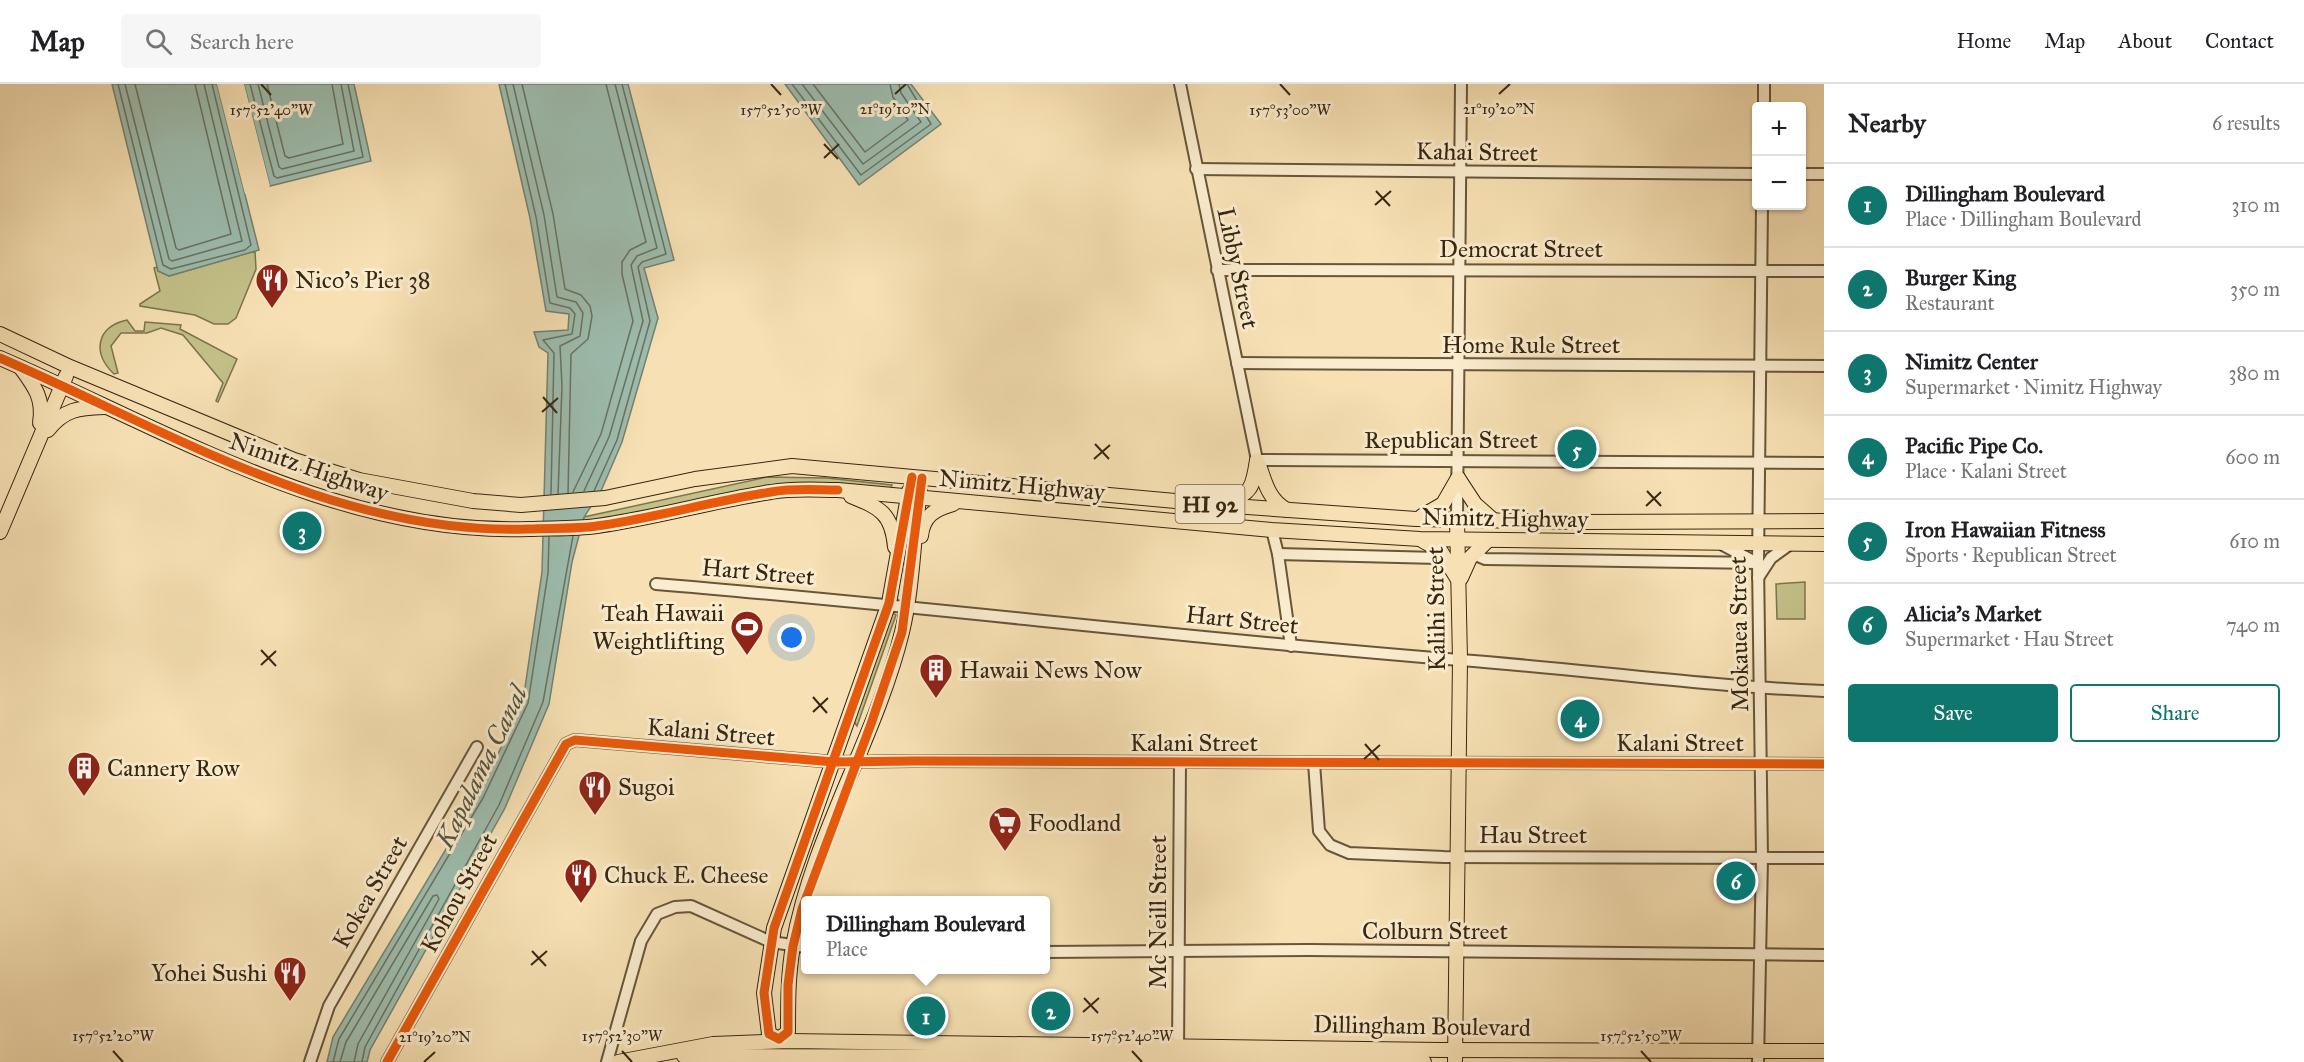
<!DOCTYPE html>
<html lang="en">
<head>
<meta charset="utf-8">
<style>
  body { margin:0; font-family:"IM FELL Great Primer",serif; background:#f6f6f6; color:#202124 }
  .controls { position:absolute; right:18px; top:18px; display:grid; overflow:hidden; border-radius:6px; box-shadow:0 2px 4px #0004 }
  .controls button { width:54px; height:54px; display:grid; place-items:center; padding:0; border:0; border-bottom:2px solid #e0e0e0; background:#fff; color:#202124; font:30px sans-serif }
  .you { position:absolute; left:792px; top:554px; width:21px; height:21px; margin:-15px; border:4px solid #fff; border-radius:50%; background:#1a73e8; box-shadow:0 0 0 9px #1a73e833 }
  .badge { display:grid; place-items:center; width:39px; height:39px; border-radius:50%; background:#0f766e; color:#fff; font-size:20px; font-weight:700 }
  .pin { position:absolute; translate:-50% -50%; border:3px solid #fff; box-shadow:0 2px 6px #0006 }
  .popup { position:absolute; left:801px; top:812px; width:249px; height:78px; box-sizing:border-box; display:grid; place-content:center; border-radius:6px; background:#fff; filter:drop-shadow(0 2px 4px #0005); font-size:20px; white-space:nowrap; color:#757577 }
  .popup b { font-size:22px; color:#202124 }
  .popup::after { content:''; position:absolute; left:50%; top:100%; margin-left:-12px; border:12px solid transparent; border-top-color:#fff }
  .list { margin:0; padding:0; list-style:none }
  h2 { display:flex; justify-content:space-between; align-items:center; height:78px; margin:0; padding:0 24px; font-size:26px }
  h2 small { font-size:20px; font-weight:400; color:#757577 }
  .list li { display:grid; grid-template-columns:39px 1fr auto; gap:18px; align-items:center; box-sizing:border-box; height:84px; padding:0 24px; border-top:2px solid #e0e0e0 }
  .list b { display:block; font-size:22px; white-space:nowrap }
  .list p { margin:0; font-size:20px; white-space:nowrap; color:#757577 }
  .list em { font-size:20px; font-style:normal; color:#757577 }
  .actions { display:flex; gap:12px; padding:18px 24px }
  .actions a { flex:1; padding:14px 0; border:2px solid #0f766e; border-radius:6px; text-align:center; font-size:21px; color:#0f766e }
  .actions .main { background:#0f766e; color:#fff }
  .icon { flex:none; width:33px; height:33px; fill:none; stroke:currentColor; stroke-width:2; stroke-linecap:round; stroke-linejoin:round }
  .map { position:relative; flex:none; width:1824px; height:978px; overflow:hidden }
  header { display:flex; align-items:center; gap:36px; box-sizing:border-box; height:84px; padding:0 30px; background:#fff; border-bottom:2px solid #e0e0e0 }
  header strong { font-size:28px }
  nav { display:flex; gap:33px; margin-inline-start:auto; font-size:21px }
  .search { width:420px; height:54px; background:#f6f6f6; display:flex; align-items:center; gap:15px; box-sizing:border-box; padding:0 21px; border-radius:6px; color:#757577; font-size:22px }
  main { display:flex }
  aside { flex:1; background:#fff }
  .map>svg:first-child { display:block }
</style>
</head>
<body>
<header>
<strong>Map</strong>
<div class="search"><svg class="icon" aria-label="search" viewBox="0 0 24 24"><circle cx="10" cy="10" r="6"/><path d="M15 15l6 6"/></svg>Search here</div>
<nav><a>Home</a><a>Map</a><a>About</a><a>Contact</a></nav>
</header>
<main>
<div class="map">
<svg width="1824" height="978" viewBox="0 0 1824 978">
  <rect width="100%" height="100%" fill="#f7e1b4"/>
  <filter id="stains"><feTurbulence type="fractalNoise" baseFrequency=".00333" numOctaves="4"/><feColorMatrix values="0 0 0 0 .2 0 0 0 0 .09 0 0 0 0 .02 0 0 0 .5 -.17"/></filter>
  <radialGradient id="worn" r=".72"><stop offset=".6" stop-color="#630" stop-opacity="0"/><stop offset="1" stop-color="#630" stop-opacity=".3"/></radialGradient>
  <g fill="#c3c189" stroke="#7d744e" stroke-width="1.5">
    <path d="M 255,167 L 256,185 L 236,234 L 228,240 L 214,240 L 195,231 L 140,222 L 140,220 L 160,207 L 154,184 L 157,183 L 158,187 L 169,192 Z"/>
    <path d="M 127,236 L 135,247 L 144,247 L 145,238 L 181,241 L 180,245 L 237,275 L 218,318 L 216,317 L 223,299 L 183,251 L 161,244 L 147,249 L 121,249 L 111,262 L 118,289 L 114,290 C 92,269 96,243 127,236 Z"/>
    <path d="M 767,393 L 827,394 L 892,401 L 890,406 L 829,400 L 581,443 L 584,433 Z"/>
    <path d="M 1805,498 L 1805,535 L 1777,535 L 1776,500 Z"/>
    <path d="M 892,528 L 896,531 L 857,642 L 853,636 Z"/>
  </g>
  <g fill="#9dbdaf" stroke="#748170" stroke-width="1.5">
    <path d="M 112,0 L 217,0 L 259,166 L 169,192 L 158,187 Z"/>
    <path d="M 244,0 L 354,0 L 371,77 L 270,102 Z"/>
    <path d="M 499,0 L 628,0 L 674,176 L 644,184 L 658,234 L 622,358 L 601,407 L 584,433 L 572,478 L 549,620 L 505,724 L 370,966 L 367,978 L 327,978 L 333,953 L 478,712 L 523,617 L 542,488 L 548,269 L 539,263 L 534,248 L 568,246 L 569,230 L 546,227 L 530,134 Z"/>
    <path d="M 785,0 L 911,0 L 941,40 L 859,101 Z"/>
  </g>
  <g fill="#f7e1b4">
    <path d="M 217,0 L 220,0 L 247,109 L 245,110 Z"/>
    <path d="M 241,0 L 244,0 L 270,102 L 267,103 Z"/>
  </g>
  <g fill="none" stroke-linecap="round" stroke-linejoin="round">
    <g stroke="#6a7260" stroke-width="1.5">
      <path d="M 118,0 L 163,181 L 171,185 L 245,166 L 251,161 L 212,0"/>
      <path d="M 125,0 L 169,175 L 172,177 L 242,157 L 204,0"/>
      <path d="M 135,0 L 176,164 L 179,166 L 231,150 L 195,0"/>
      <path d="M 250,0 L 274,92 L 277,94 L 363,73 L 348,0"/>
      <path d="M 258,0 L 279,83 L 282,85 L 354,67 L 341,0"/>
      <path d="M 267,0 L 285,72 L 289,74 L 343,60 L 332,0"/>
      <path d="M 505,0 L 536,133 L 550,219 L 570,224 L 575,230 L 572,250 L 543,256 L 554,269 L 551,410"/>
      <path d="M 513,0 L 544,131 L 557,213 L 576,218 L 583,229 L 580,252 L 560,262 L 562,302 L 558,410"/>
      <path d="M 522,0 L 553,130 L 565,205 L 581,211 L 590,222 L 592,232 L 588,255 L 571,270 L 568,409"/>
      <path d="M 792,0 L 861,91 L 931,40 L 907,0"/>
      <path d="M 802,0 L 863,80 L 921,38 L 901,9 L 899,0"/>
      <path d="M 813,0 L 865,68 L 908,36 L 893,13 L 890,0"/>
      <path d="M 584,407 L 609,353 L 643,237 L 631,181 L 637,172 L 657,164 L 615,0"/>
      <path d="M 594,407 L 617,356 L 650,237 L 638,183 L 642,178 L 666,170 L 622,0"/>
      <path d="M 573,408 L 601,350 L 633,237 L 622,190 L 622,178 L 630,166 L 646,158 L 606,0"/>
      <path d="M 333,978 L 339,955 L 483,714 L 528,619 L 548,489 L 549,453"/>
      <path d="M 340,978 L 346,958 L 433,812 L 437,811 L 439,815 L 358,960 L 354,978"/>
      <path d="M 362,978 L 365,963 L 499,721 L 543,618 L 573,452"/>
    </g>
    <defs>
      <g id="minor">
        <path d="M 1180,0 L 1257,376 L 1824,379"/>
        <path d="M 1764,22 L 1764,0"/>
        <path d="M 1196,85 L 1756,90"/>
        <path d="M 1802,90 L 1824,90"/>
        <path d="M 1217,186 L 1824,187"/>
        <path d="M 1237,279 L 1824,282"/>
        <path d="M 1457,435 L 1461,0"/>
        <path d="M 1272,446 L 1278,470 L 1291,562"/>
        <path d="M 1723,461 L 1757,479"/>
        <path d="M 1278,470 L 1438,474 L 1448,476"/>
        <path d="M 1473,470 L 1485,475 L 1758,479"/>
        <path d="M 1758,494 L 1771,474 L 1789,461"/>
        <path d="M 656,500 C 924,522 1191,555 1460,576 C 1581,585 1702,602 1824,607"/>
        <path d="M 1314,679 L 1319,747 L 1330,761 L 1349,769 L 1444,773 L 1824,774"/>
        <path d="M 1046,868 L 1309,866 L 1824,871"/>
        <path d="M 1178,969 L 1180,679"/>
        <path d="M 310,978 L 329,922 L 477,663"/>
        <path d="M 387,978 L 566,660 L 575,656 L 834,678 L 913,677 L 1824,680"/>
        <path d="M 607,978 L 641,857 L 657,830 L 675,823 L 691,822 L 771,858 L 806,863"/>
        <path d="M 1758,978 L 1762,774 L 1758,479 L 1762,122"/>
      </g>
      <g id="major">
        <path d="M 0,250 L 70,283 L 294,376 L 359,396 L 473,417 L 521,421 L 605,414 L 695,395 L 792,382 L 1219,421 L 1416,435 L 1581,438 L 1824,437"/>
        <path d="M 0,274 C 169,347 339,452 529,445 C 552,444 575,445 597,442 C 655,434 712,417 771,408 C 793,404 816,406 838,406 L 1272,446 L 1420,455 L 1824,460"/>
        <path d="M 21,284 C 35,303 44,315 40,339"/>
        <path d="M 48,346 C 64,325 79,324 104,323"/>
        <path d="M 1259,381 C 1265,399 1269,416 1287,426"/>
        <path d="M 1458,394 L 1475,420 L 1492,435"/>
        <path d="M 851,412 C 880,424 892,429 895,463"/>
        <path d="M 1224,419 C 1252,410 1253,403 1257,376"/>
        <path d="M 1422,432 L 1443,420 L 1458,394"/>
        <path d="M 0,448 L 66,292"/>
        <path d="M 921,452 C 923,432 935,425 953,420"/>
        <path d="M 1423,457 L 1440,466 L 1457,494"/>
        <path d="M 1461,494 L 1470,474 L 1487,457"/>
        <path d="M 779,955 L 769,950 L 764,909 L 774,844 L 889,519 L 909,407"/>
        <path d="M 779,955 L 788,948 C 788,920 788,890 793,862 C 812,752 876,655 902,548 C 913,503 913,454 920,408"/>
        <path d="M 684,972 L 1178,973 L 1424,978"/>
        <path d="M 618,978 L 713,960 L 790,957 L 1441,966 L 1824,967"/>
        <path d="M 1455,978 L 1460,576 L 1457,435"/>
      </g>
    </defs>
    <use href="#minor" stroke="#67563a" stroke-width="14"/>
    <use href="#major" stroke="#372712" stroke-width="16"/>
    <use href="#minor" stroke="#faecce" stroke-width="10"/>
    <use href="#major" stroke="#f7e1b4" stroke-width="14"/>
    <defs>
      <g id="cycleway">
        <path d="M 0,274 C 169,347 339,452 529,445 C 552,444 575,445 597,442 C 655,434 712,417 771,408 C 793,404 816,406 838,406"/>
        <path d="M 779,955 L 769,950 L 764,909 L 774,844 L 889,519 L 912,393"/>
        <path d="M 779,955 L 788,948 L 788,901 L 793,862 L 802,825 L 871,640 L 902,548 L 922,394"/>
        <path d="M 387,978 L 566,660 L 575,656 L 834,678 L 913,677 L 1824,680"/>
      </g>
    </defs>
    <use href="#cycleway" stroke="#faecce" stroke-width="13"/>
    <use href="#cycleway" stroke="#e8590c" stroke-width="9"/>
  </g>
  <path fill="none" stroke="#372712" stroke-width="2" d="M 261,0 L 271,11M 771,0 L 781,11M 1280,0 L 1290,11M 895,10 L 906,0M 1499,10 L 1510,0M 824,60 L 838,75M 824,74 L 839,60M 1376,107 L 1390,122M 1375,121 L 1391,107M 543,313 L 557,329M 542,328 L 558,314M 1095,360 L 1109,375M 1094,375 L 1110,361M 1647,407 L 1661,422M 1646,422 L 1661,408M 261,566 L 276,582M 261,581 L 276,567M 813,613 L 827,629M 813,628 L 828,614M 1365,660 L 1379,676M 1364,675 L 1380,661M 532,867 L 546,882M 531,881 L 547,867M 1084,914 L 1098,929M 1083,928 L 1099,914M 113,967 L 123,978M 622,967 L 632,978M 1132,967 L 1142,978M 1641,967 L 1651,978M 424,978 L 435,968"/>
  <defs>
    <symbol id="restaurant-pin" viewBox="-11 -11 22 30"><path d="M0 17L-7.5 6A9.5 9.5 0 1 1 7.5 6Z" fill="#8f2418" stroke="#faecce"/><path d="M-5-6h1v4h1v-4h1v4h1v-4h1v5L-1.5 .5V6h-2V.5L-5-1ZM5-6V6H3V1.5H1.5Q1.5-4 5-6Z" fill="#fff"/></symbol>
    <symbol id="stadium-pin" viewBox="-11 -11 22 30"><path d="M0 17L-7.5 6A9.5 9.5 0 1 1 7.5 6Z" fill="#8f2418" stroke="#faecce"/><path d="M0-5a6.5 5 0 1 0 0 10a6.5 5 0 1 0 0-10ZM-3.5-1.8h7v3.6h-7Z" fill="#fff"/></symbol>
    <symbol id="building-pin" viewBox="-11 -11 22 30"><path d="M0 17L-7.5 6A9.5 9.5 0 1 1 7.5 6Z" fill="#8f2418" stroke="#faecce"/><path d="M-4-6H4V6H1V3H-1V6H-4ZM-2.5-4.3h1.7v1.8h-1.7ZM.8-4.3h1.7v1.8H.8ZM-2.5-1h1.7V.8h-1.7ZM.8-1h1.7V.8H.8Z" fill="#fff"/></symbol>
    <symbol id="supermarket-pin" viewBox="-11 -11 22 30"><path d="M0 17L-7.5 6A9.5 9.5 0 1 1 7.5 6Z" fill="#8f2418" stroke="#faecce"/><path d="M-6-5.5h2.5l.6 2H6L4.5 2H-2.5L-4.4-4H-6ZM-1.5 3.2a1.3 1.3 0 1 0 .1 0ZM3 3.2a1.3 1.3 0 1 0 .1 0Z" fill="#fff"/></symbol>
  </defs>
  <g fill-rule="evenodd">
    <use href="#restaurant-pin" x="253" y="177" width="38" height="52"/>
    <use href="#stadium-pin" x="728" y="524" width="38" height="52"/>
    <use href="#building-pin" x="917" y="567" width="38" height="52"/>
    <use href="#building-pin" x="65" y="665" width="38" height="52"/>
    <use href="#restaurant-pin" x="576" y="684" width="38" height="52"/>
    <use href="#supermarket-pin" x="986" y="720" width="38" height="52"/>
    <use href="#restaurant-pin" x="562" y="772" width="38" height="52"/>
    <use href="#restaurant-pin" x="271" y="870" width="38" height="52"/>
  </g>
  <g text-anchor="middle" stroke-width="6" stroke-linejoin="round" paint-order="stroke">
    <rect fill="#faecce" stroke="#72624a" stroke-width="1.5" x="1175.5" y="401" width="69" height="38" rx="4.5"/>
    <g font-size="22" font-weight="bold" fill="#372712">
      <text x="1210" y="428">HI 92</text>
    </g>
    <g font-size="24" fill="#372712" stroke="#faecce">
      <text transform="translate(1477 68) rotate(1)" y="8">Kahai Street</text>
      <text x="1521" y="173">Democrat Street</text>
      <text transform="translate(1238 184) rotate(78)" y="8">Libby Street</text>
      <text x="1531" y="269">Home Rule Street</text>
      <text x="1451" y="364">Republican Street</text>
      <text transform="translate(309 383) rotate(19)" y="8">Nimitz Highway</text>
      <text transform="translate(1022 401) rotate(5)" y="8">Nimitz Highway</text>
      <text transform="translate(1505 434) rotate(1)" y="8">Nimitz Highway</text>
      <text transform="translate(758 488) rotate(5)" y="8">Hart Street</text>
      <text transform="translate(1436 525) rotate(-91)" y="8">Kalihi Street</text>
      <text transform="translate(1242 536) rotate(6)" y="8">Hart Street</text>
      <text transform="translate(1739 550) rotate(-91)" y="8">Mokauea Street</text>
      <text transform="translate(711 648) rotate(5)" y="8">Kalani Street</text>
      <text x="1194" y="667">Kalani Street</text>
      <text x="1680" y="667">Kalani Street</text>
      <text x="1533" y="759">Hau Street</text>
      <text transform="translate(370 808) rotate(-60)" y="8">Kokea Street</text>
      <text transform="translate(459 809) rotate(-61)" y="8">Kohou Street</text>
      <text transform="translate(1158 828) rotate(-90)" y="8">Mc Neill Street</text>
      <text x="1435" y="855">Colburn Street</text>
      <text transform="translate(1422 942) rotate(1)" y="8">Dillingham Boulevard</text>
    </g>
    <g font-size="24" fill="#372712" stroke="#faecce" text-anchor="start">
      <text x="295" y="204">Nico’s Pier 38</text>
      <text x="724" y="537" text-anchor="end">Teah Hawaii<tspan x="724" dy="28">Weightlifting</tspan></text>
      <text x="959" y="594">Hawaii News Now</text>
      <text x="107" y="692">Cannery Row</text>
      <text x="618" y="711">Sugoi</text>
      <text x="1028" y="747">Foodland</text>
      <text x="604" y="799">Chuck E. Cheese</text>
      <text x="267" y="897" text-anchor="end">Yohei Sushi</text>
    </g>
    <g font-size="26" font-style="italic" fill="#565441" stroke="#faecce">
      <text transform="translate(481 683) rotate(-64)" y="9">Kapalama Canal</text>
    </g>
  </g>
  <g font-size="15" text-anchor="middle" fill="#372712" stroke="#faecce" stroke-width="6" stroke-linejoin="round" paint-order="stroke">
    <text x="895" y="30">21°19'10"N</text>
    <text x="1499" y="30">21°19'20"N</text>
    <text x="271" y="31">157°52'40"W</text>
    <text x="781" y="31">157°52'50"W</text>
    <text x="1290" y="31">157°53'00"W</text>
    <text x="113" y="957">157°52'20"W</text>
    <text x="622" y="957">157°52'30"W</text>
    <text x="1132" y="957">157°52'40"W</text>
    <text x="1641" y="957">157°52'50"W</text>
    <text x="435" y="958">21°19'20"N</text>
  </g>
  <rect width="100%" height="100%" filter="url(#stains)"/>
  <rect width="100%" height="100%" fill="url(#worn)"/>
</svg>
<div class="controls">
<button>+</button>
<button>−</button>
</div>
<div class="you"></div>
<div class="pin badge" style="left:926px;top:932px">1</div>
<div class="popup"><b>Dillingham Boulevard</b>Place</div>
<div class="pin badge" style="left:1051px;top:927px">2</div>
<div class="pin badge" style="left:302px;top:447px">3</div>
<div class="pin badge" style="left:1580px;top:635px">4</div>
<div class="pin badge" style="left:1577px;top:365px">5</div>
<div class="pin badge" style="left:1736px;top:797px">6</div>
</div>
<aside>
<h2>Nearby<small>6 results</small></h2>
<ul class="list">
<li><span class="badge">1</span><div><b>Dillingham Boulevard</b><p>Place · Dillingham Boulevard</p></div><em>310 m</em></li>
<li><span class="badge">2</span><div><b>Burger King</b><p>Restaurant</p></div><em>350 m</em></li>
<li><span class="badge">3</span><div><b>Nimitz Center</b><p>Supermarket · Nimitz Highway</p></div><em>380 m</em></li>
<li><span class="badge">4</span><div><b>Pacific Pipe Co.</b><p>Place · Kalani Street</p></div><em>600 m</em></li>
<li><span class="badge">5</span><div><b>Iron Hawaiian Fitness</b><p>Sports · Republican Street</p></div><em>610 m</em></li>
<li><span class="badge">6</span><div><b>Alicia's Market</b><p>Supermarket · Hau Street</p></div><em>740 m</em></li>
</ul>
<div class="actions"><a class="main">Save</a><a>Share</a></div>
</aside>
</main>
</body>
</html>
